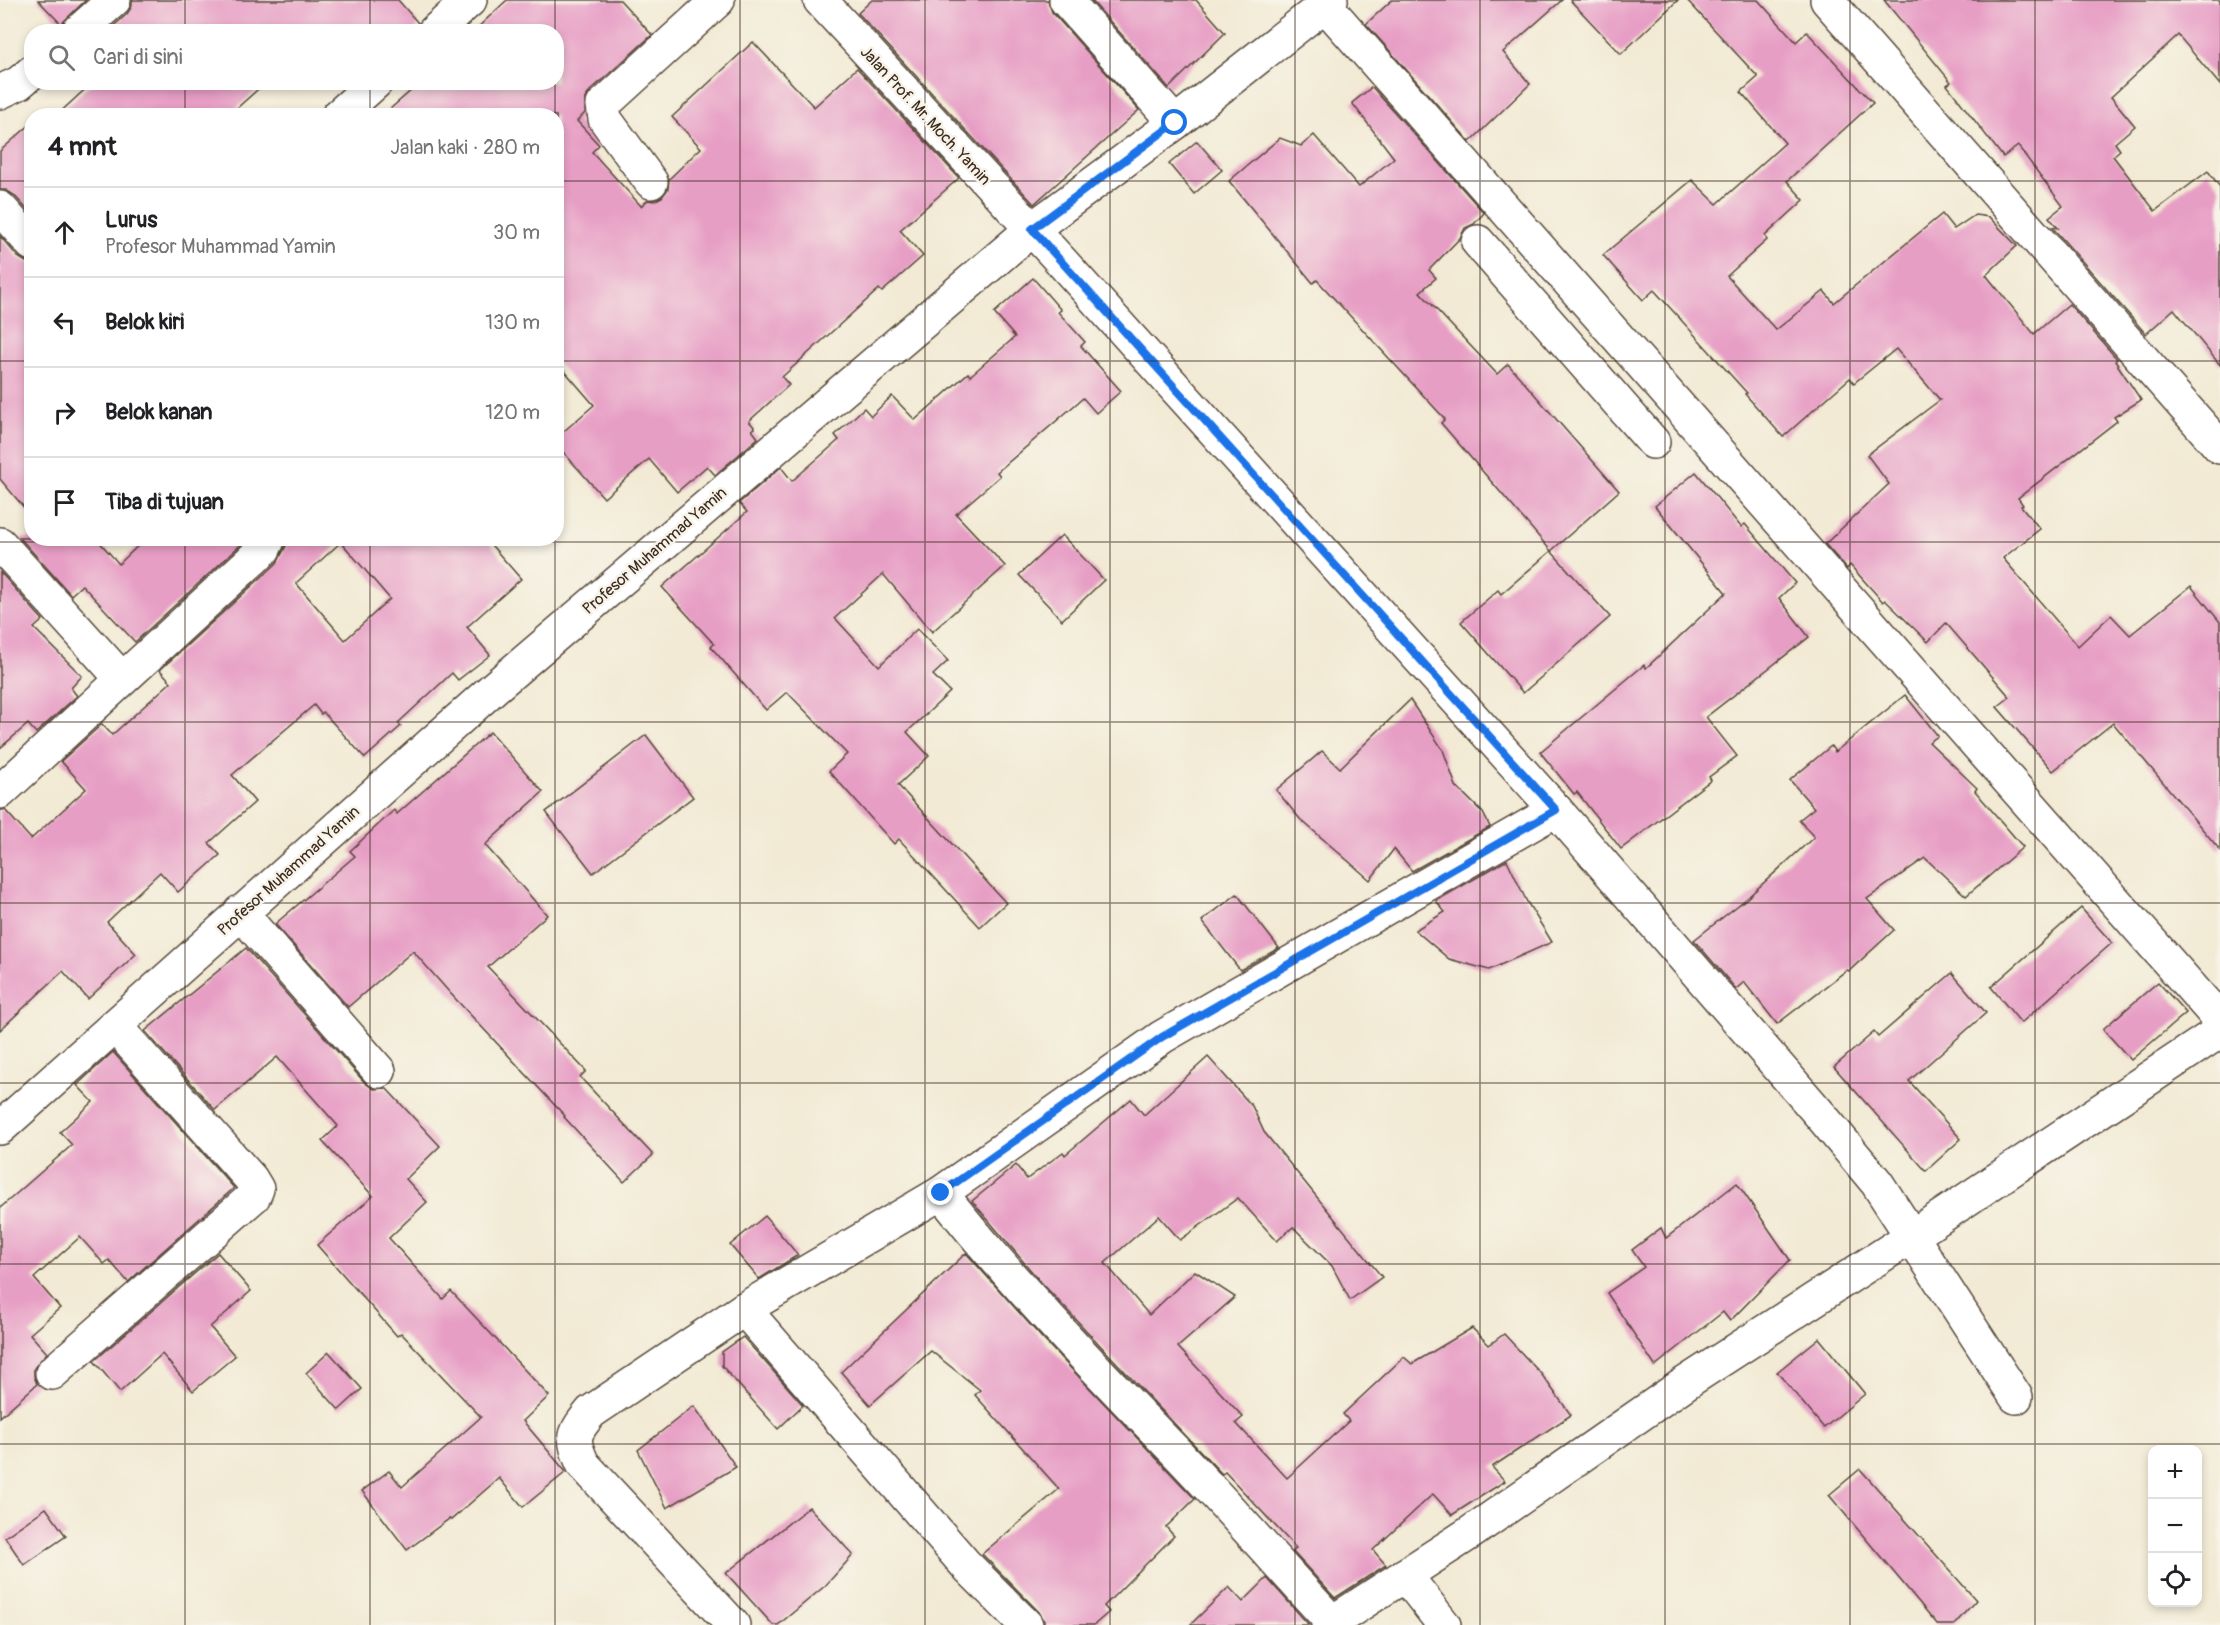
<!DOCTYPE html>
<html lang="id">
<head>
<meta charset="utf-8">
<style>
  body { margin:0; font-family:Pangolin,sans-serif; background:#f2f2f2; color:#202124 }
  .controls { position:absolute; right:18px; bottom:18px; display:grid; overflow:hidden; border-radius:12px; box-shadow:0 3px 9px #0003 }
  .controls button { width:54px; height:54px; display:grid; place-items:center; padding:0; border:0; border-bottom:2px solid #e0e0e0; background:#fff; color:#202124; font:30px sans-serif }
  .stop { position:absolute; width:18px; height:18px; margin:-14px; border:4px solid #1a73e8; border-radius:50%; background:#fff }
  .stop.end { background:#1a73e8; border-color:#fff; box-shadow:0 2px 6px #0008 }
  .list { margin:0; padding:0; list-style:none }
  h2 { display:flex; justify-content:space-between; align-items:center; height:78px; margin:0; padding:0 24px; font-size:26px }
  h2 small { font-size:20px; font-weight:400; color:#757577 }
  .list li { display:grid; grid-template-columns:39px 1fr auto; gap:18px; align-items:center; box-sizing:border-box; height:90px; padding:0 24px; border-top:2px solid #e0e0e0 }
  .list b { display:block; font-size:22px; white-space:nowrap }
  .list p { margin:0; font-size:20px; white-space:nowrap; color:#757577 }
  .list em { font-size:20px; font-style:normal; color:#757577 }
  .icon { flex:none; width:33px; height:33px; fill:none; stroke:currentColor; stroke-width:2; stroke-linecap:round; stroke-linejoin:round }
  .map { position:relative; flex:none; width:2220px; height:1625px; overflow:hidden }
  .search { position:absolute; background:#fff; box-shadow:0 3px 9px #0003; left:24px; top:24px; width:540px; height:66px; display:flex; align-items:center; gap:15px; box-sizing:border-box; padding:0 21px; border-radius:24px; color:#757577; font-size:22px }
  .panel { position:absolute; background:#fff; box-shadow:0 3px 9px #0003; left:24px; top:108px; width:540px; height:438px; border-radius:24px }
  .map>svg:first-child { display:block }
</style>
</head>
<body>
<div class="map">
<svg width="2220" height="1625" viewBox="0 0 2220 1625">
  <rect width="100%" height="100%" fill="#f7f3e8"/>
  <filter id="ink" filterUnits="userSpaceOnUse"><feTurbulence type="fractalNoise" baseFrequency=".0167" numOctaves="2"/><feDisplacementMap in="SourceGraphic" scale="12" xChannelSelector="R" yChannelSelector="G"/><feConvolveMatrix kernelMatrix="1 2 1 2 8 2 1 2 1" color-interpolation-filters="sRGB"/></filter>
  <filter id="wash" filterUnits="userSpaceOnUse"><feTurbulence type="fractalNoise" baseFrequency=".008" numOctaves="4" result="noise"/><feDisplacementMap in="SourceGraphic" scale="24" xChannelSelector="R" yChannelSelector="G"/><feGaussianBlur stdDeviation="1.35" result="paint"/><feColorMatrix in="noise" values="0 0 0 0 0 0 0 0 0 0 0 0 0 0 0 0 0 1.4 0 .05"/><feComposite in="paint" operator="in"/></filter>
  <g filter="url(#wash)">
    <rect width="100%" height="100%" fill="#f2ead4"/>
    <g id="blocks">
      <g fill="#e79ec5" fill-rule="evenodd">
        <path d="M 38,0 L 86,0 L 61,24 Z"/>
        <path d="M 132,0 L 398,0 L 418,23 L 416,32 L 107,32 L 127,14 L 132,6 Z"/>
        <path d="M 507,0 L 620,0 L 652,35 L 590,91 L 585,99 L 585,113 L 577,121 L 599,145 L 592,152 L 641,206 L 648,200 L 654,201 L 662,197 L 668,189 L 669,179 L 701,148 L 672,117 L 753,42 L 814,107 L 857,68 L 959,178 L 900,230 L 923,256 L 882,292 L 879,289 L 782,377 L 789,385 L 749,421 L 755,428 L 752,430 L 758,438 L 715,475 L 707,466 L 677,492 L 649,459 L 604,498 L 556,444 L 556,438 L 594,405 L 556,361 L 556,116 L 382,116 L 421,82 L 556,82 L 556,32 L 473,32 Z"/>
        <path d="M 872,0 L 1048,0 L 1052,12 L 1139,110 L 1034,204 L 858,13 Z"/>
        <path d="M 1091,0 L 1196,0 L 1225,33 L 1169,88 Z"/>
        <path d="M 1392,0 L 1562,0 L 1503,52 L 1530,84 L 1470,142 L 1366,24 Z"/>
        <path d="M 1570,0 L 1678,0 L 1621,54 Z"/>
        <path d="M 1687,0 L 1758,0 L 1796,42 L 1807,32 L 1873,103 L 1787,181 L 1804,200 L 1765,236 L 1767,240 L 1727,276 L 1776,330 L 1824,291 L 1834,303 L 1942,214 L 1954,229 L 1975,215 L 1989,217 L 2017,246 L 1986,275 L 2034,334 L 2069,304 L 2117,359 L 2115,361 L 2141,400 L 2114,417 L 2117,421 L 2018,498 L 2023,505 L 2021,506 L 2040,529 L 2003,558 L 2078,646 L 2111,615 L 2130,635 L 2191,586 L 2220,622 L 2220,850 L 2113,723 L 2053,771 L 1997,707 L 2010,697 L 1946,623 L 1928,642 L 1885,600 L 1883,602 L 1850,565 L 1847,569 L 1825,544 L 1889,484 L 1867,455 L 1940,400 L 1896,349 L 1854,383 L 1850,378 L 1783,437 L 1745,394 L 1747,393 L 1654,290 L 1643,300 L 1603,255 L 1692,180 L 1717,204 L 1785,143 L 1741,92 L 1758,77 Z"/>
        <path d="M 1884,0 L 2220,0 L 2220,85 L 2178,35 L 2111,97 L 2135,126 L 2115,143 L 2120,150 L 2113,156 L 2155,211 L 2208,171 L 2220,187 L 2220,365 L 2174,309 L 2146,334 L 2052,227 L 2058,228 L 2049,217 L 2063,206 L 2018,146 L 2003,157 L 1947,85 L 1951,82 Z"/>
        <path d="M 93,82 L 266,82 L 228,116 L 56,116 Z"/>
        <path d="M 1372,87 L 1484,213 L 1474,224 L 1465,228 L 1460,238 L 1429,270 L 1436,278 L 1420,292 L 1497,374 L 1508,364 L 1619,491 L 1551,551 L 1441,423 L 1445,419 L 1317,280 L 1313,283 L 1229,181 L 1280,138 L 1301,146 L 1314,135 L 1359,187 L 1394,158 L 1352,103 Z"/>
        <path d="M 32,123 L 32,215 L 14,195 L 6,190 L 0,190 L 0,151 Z"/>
        <path d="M 1197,141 L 1222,170 L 1194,194 L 1169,164 Z"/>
        <path d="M 0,236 L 18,257 L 26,262 L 32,262 L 32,517 L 0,479 Z"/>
        <path d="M 1033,278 L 1061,310 L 1058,312 L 1085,342 L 1081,346 L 1121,391 L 1096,413 L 1083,398 L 997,472 L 1000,476 L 956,514 L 1005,566 L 932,632 L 883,574 L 835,618 L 879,666 L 917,629 L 948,661 L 933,675 L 950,692 L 907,732 L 929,756 L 898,785 L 1006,903 L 980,927 L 899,839 L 894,844 L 829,771 L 847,754 L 787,692 L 766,710 L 711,647 L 714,644 L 662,587 L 747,512 L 739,503 L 781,467 L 792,481 L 839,440 L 835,435 L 864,408 L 871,416 L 892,396 L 915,420 L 968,373 L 970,376 L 1015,337 L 994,313 Z"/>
        <path d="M 1696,472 L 1741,527 L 1745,524 L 1795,583 L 1779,598 L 1809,637 L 1706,717 L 1737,756 L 1709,777 L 1711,780 L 1621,849 L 1577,792 L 1574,794 L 1540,752 L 1644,665 L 1646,668 L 1726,593 L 1655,506 Z"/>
        <path d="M 1062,535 L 1104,580 L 1062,620 L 1019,575 Z"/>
        <path d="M 20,538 L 96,538 L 119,564 L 146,538 L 248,538 L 135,642 L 82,585 L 71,595 Z"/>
        <path d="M 287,538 L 485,538 L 521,579 L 467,627 L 490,655 L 458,680 L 452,673 L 398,723 L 401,726 L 365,758 L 323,712 L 321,714 L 314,705 L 232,775 L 255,802 L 209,843 L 220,855 L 178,892 L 160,872 L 107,922 L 136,954 L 88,999 L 63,971 L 0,1030 L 0,810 L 5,810 L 31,839 L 86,789 L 61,761 L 102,724 L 112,735 L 171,682 L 160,670 L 277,563 L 286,546 ZM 341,542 L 390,599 L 345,640 L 296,583 Z"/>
        <path d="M 1551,551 L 1610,617 L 1523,693 L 1461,622 L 1498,590 L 1501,594 Z"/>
        <path d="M 0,572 L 43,620 L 34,628 L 82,676 L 71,688 L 77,696 L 36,733 L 28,724 L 0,748 Z"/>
        <path d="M 1905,695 L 1938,736 L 1929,742 L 1977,788 L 1975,791 L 2023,847 L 1966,896 L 1925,858 L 1867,899 L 1894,930 L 1849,971 L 1847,970 L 1777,1024 L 1744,982 L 1736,989 L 1694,940 L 1746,899 L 1814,837 L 1799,820 L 1814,808 L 1790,780 L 1831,746 L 1835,752 Z"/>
        <path d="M 1410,700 L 1443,750 L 1456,786 L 1483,813 L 1490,827 L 1412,871 L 1394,849 L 1370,880 L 1300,819 L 1276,790 L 1322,751 L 1340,768 Z"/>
        <path d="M 490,732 L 543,792 L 485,845 L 547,915 L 488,967 L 586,1071 L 580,1077 L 653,1155 L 624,1182 L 564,1117 L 565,1116 L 450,993 L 413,951 L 348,1007 L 275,924 L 355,856 L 350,851 L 394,810 L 397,814 Z"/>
        <path d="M 646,735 L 693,797 L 593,873 L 546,812 Z"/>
        <path d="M 1507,860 L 1527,902 L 1552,942 L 1489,970 L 1449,959 L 1415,930 L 1445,912 L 1436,901 Z"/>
        <path d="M 1237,894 L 1279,948 L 1240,970 L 1202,921 Z"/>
        <path d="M 2081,908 L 2112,943 L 2021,1023 L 1991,987 Z"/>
        <path d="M 246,948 L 365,1083 L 374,1089 L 386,1088 L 440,1146 L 406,1179 L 427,1202 L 389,1238 L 443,1299 L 451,1291 L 549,1396 L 523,1421 L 566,1472 L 523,1507 L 499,1478 L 451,1520 L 449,1519 L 407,1550 L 362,1491 L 389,1471 L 402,1487 L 481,1417 L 401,1333 L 397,1336 L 317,1245 L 373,1196 L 322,1141 L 338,1126 L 277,1057 L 215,1110 L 145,1031 Z"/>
        <path d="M 1952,973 L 1986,1013 L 1909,1081 L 1961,1139 L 1926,1171 L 1834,1067 L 1874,1032 L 1878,1037 Z"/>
        <path d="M 2158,982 L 2186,1013 L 2131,1060 L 2103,1029 Z"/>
        <path d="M 113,1052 L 234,1188 L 128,1282 L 109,1260 L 104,1264 L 80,1237 L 34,1278 L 60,1308 L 30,1334 L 47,1353 L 34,1368 L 34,1376 L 37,1384 L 0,1417 L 0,1208 L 72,1145 L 60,1132 L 93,1102 L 77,1085 Z"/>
        <path d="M 1208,1057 L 1252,1106 L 1264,1132 L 1382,1277 L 1350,1300 L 1332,1266 L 1293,1227 L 1277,1241 L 1238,1198 L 1180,1240 L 1159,1216 L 1105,1263 L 1149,1315 L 1195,1271 L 1235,1297 L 1178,1347 L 1243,1417 L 1236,1423 L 1287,1478 L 1349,1421 L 1343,1414 L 1404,1357 L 1412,1364 L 1472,1328 L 1489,1345 L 1504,1334 L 1542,1375 L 1571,1415 L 1492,1467 L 1505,1481 L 1452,1515 L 1433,1494 L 1373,1550 L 1386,1565 L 1335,1598 L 1293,1552 L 1296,1548 L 1225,1472 L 1222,1474 L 1098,1343 L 1039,1280 L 972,1201 L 1016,1165 L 1027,1179 L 1063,1152 L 1065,1155 L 1131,1099 L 1144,1115 Z"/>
        <path d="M 1737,1183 L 1790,1260 L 1730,1321 L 1723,1312 L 1655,1366 L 1607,1293 L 1644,1267 L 1632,1250 L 1661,1228 L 1666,1238 Z"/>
        <path d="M 765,1216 L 798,1255 L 759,1279 L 730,1245 Z"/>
        <path d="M 218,1253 L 251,1291 L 210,1327 L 235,1356 L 193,1391 L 162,1354 L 120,1392 L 94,1361 Z"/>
        <path d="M 966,1253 L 1041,1337 L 1195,1499 L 1166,1527 L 1174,1536 L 1104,1606 L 1109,1612 L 1094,1625 L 1044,1625 L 1044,1620 L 1039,1612 L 982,1554 L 1059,1489 L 975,1395 L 980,1390 L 931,1351 L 870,1405 L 841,1372 Z"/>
        <path d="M 743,1337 L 803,1405 L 778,1429 L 722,1366 L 722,1352 Z"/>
        <path d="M 1819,1338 L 1865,1394 L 1824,1428 L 1777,1372 Z"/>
        <path d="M 329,1352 L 362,1389 L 339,1410 L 306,1373 Z"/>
        <path d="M 694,1406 L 736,1467 L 667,1508 L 638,1450 Z"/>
        <path d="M 1860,1469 L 1976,1600 L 1954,1625 L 1938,1625 L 1829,1495 Z"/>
        <path d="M 809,1507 L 853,1555 L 826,1585 L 778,1625 L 773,1625 L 726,1573 Z"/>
        <path d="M 46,1508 L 66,1536 L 24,1565 L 5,1537 Z"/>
        <path d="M 1267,1578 L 1309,1625 L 1190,1625 L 1229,1587 L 1243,1602 Z"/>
      </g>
    </g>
  </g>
  <g filter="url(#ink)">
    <use href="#blocks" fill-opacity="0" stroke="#564739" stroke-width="1.5"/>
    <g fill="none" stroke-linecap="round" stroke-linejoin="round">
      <defs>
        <g id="minor">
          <path d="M 820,0 L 1061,261 L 1556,810 L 1823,1118 L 1877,1183 L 2016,1397"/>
          <path d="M 1066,0 L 1175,123"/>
          <path d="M 1827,0 L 2220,447"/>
          <path d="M 1325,5 L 2220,1020"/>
          <path d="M 78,32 L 114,0"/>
          <path d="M 434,32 L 470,0"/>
          <path d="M 0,92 L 19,83 L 32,72"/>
          <path d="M 338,116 L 376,82"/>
          <path d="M 651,182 L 605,119 L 603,105 L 718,0"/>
          <path d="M 0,208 L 32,244"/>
          <path d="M 1478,242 L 1653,442"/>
          <path d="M 0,544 L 122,679"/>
          <path d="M 0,792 L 264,549 L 269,538"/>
          <path d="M 240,912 L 379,1071"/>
          <path d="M 0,1128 L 495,687 L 1032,229 L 1175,123 L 1331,0"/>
          <path d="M 941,1193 C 1013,1284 1094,1367 1174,1450 C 1228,1506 1279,1565 1332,1622"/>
          <path d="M 744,1309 L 966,1565 L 1026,1625"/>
          <path d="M 52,1373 L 254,1196 L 257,1189 L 251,1179 L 115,1026"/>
          <path d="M 1405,1575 L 1444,1625"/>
          <path d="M 733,1625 L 583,1464 C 571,1438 573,1434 591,1412 L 744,1309 L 941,1193 L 1162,1037 L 1556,810"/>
          <path d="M 1328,1625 L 1470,1533 L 1687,1382 L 1912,1236 L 2220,1031"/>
        </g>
      </defs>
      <use href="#minor" stroke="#564739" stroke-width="36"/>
      <use href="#minor" stroke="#fff" stroke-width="33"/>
    </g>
  </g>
  <g fill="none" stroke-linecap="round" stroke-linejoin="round" filter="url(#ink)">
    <path stroke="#1a73e8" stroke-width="8" d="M 941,1193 L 1162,1037 L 1556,810 L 1032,229 L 1175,123"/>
  </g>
  <path fill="none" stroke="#3b2a1e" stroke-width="1.5" stroke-opacity="0.55" d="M 185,0 L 185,32M 370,0 L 370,32M 555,0 L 555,32M 740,0 L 740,1625M 925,0 L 925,1625M 1110,0 L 1110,1625M 1295,0 L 1295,1625M 1480,0 L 1480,1625M 1665,0 L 1665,1625M 1850,0 L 1850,1625M 2035,0 L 2035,1625M 185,82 L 185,116M 370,82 L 370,116M 555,82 L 555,116M 0,181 L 32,181M 556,181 L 2220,181M 0,361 L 32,361M 556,361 L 2220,361M 185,538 L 185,1625M 370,538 L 370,1625M 555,538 L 555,1625M 0,542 L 2220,542M 0,722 L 2220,722M 0,903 L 2220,903M 0,1083 L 2220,1083M 0,1264 L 2220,1264M 0,1444 L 2220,1444"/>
  <g text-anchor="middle" stroke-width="5" stroke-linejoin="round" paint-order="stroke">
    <g font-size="16" fill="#3b2a1e" stroke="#f7f3e8">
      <text transform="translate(926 115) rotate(47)" y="6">Jalan Prof. Mr. Moch. Yamin</text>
      <text transform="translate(654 550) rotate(-41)" y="6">Profesor Muhammad Yamin</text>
      <text transform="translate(288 870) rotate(-42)" y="6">Profesor Muhammad Yamin</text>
    </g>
  </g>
</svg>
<div class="controls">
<button>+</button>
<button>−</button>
<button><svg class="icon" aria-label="locate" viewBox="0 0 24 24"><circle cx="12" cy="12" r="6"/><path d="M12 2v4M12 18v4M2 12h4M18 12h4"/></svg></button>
</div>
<div class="stop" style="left:1175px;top:123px"></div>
<div class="stop end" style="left:941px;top:1193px"></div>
<div class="search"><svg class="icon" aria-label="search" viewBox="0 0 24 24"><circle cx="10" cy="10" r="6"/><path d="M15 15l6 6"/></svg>Cari di sini</div>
<section class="panel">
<h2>4 mnt<small>Jalan kaki · 280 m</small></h2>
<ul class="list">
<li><svg class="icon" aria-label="ahead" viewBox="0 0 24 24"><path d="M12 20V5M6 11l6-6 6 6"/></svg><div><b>Lurus</b><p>Profesor Muhammad Yamin</p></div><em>30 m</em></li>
<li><svg class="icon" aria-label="left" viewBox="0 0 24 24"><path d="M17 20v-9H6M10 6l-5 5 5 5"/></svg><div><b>Belok kiri</b></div><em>130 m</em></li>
<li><svg class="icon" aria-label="right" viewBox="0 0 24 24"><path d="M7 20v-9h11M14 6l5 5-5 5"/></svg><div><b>Belok kanan</b></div><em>120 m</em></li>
<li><svg class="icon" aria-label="arrive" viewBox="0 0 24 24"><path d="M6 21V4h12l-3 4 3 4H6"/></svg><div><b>Tiba di tujuan</b></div></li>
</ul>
</section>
</div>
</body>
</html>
